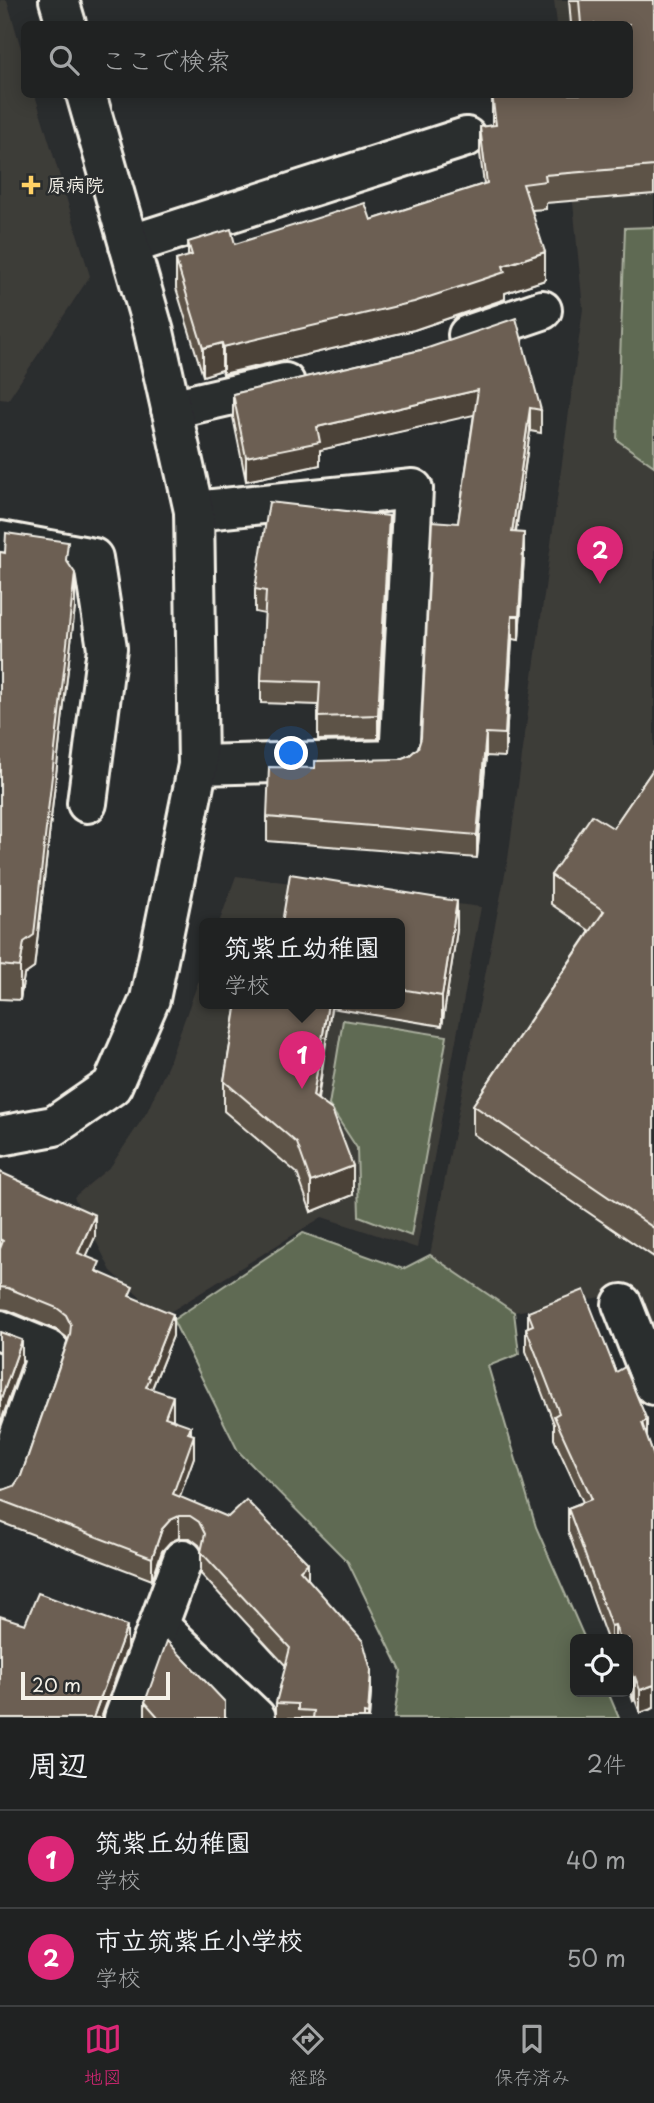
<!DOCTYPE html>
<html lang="ja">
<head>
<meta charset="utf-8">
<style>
  body { margin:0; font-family:"Playpen Sans","Klee One",sans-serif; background:#282a2a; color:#f1f3f6 }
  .controls { position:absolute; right:21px; bottom:21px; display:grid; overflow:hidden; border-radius:10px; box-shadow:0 4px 18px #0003 }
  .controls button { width:63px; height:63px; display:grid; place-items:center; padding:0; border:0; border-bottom:2px solid #3d3f40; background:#202222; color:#f1f3f6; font:35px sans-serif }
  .scale { position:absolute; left:21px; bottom:18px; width:149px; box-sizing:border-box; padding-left:7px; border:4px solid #f4f1e8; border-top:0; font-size:19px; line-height:24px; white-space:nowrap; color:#f4f1e8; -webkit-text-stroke:5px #2a2d2e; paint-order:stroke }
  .you { position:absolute; left:292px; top:754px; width:24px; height:24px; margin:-18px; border:5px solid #fff; border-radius:50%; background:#1a73e8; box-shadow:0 0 0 10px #1a73e833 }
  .badge { display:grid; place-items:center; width:46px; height:46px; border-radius:50%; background:#db2777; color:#fff; font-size:23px; font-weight:700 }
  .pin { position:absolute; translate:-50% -58px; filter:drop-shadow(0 2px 4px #0008) }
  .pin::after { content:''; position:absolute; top:37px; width:24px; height:21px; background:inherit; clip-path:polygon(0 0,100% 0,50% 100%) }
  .popup { position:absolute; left:199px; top:918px; width:206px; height:91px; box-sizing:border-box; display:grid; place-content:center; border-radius:10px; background:#202222; filter:drop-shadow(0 2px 5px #0005); font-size:23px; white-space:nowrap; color:#a2a4a5 }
  .popup b { font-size:26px; color:#f1f3f6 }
  .popup::after { content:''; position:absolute; left:50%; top:100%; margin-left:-14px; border:14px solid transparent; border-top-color:#202222 }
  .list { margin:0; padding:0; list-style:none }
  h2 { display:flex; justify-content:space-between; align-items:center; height:91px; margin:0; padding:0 28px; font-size:30px }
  h2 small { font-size:23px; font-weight:400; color:#a2a4a5 }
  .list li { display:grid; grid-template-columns:46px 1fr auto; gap:21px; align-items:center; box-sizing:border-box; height:98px; padding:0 28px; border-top:2px solid #3d3f40 }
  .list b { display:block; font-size:26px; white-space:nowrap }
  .list p { margin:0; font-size:23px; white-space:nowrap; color:#a2a4a5 }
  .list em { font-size:23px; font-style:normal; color:#a2a4a5 }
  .icon { flex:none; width:38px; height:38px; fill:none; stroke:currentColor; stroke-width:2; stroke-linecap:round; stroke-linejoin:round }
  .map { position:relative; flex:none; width:654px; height:1718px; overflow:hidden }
  .search { position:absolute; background:#202222; box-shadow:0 4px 18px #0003; left:21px; right:21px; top:21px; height:77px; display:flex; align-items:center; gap:18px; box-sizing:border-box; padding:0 24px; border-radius:10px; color:#a2a4a5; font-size:26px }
  .sheet { height:287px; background:#202222 }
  nav { display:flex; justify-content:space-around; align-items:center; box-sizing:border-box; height:98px; border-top:2px solid #3d3f40; background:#202222; font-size:19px; color:#a2a4a5 }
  nav a { display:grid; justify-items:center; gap:4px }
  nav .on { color:#db2777 }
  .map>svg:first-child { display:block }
</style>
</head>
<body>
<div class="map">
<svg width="654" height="1718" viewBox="0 0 654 1718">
  <rect width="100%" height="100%" fill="#2a2d2e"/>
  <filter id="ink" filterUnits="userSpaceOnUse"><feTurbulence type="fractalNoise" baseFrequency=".0143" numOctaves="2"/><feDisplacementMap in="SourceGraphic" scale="14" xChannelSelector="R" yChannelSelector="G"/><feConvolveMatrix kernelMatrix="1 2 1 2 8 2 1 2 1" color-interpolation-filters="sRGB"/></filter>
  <g filter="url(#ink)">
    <g fill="#3e3c39">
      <path d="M 0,0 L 7,0 L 24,59 L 24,94 L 35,95 L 90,276 L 8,400 L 0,399 Z"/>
      <path d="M 554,0 L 654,0 L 654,1332 L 631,1292 L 514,1312 L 430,1255 L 508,859 L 583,309 L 563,95 L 630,94 L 630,24 L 557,24 Z"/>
      <path d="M 236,876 L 481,907 L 417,1248 L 322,1217 L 162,1317 L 111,1271 L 74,1197 L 111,1166 L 147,1112 L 168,1065 L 204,966 L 204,1003 L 400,1003 L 400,923 L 219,923 Z"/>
    </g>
    <g fill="#5e6b52" stroke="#a9ae9d" stroke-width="2">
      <path d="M 654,227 L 654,466 L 617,440 L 625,228 Z"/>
      <path d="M 343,1020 L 447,1036 L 411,1236 L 359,1216 L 357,1148 L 329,1105 Z"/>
      <path d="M 303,1233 L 403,1269 L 430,1255 L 514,1312 L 519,1354 L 488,1366 L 536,1527 L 585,1639 L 575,1639 L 575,1692 L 608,1692 L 619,1718 L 394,1718 L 401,1671 L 348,1562 L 238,1451 L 173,1320 Z"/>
    </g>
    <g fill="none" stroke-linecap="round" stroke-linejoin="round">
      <defs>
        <g id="minor">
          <path d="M 59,0 L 66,24"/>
          <path d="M 129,245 L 466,137"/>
          <path d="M 468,335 L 542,310"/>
          <path d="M 171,409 L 285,383"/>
          <path d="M 194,511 L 413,489 L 399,760 L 198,765"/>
          <path d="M 0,541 L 93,558 L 107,648 L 87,803"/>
          <path d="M 0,1136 L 54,1126 L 112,1086 L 150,999 L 198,765 L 194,511 L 154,332 L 86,94"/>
          <path d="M 622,1304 L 654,1385"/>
          <path d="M 0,1330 L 49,1350 L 0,1491"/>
          <path d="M 159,1626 L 256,1718"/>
          <path d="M 124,1718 L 183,1559"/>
        </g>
      </defs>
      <use href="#minor" stroke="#f4f1e8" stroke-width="44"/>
      <use href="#minor" stroke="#2a2d2e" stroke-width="38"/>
    </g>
    <g fill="#5d5247" stroke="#f4f1e8" stroke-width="2">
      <path d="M 569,0 L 654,0 L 654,194 L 546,203 L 546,209 L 532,210 L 545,280 L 505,293 L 505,299 L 414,330 L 223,374 L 222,370 L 203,376 L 176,288 L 176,260 L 188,257 L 188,242 L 235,244 L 371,220 L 484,184 L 480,154 L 480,127 L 492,125 L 492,94 L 629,94 L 629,24 L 571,24 Z"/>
      <path d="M 425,349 L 541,410 L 541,433 L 530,431 L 516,532 L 524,556 L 519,640 L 512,639 L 505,757 L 486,756 L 477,858 L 267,841 L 267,817 L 315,768 L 400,759 L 410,755 L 418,748 L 421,738 L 458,523 L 474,414 L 320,450 L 320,465 L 246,481 L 233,417 L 233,394 Z"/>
      <path d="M 389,539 L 378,739 L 318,740 L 318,705 L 261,703 L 261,680 L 265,614 L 255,612 L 255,589 Z"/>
      <path d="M 0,552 L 68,562 L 75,607 L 34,968 L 24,975 L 20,1000 L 0,999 Z"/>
      <path d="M 654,768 L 654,1257 L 473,1134 L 473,1105 L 590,931 L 551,904 L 551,875 L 613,828 Z"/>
      <path d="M 400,923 L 457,930 L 442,1026 L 331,1008 L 318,1099 L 353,1195 L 311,1212 L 297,1173 L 224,1111 L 224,1081 L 237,1003 L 400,1003 Z"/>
      <path d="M 0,1172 L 95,1237 L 86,1256 L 100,1273 L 133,1298 L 173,1336 L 152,1389 L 173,1418 L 172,1420 L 191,1434 L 194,1457 L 179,1497 L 308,1579 L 371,1692 L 369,1718 L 276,1718 L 276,1703 L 286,1666 L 201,1574 L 201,1549 L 199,1545 L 190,1538 L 179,1538 L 170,1542 L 162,1551 L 152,1580 L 0,1522 L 0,1490 L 3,1490 L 14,1486 L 21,1476 L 68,1340 L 66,1337 L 57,1330 L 8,1310 L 0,1309 Z"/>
      <path d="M 528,1312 L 616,1372 L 647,1438 L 654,1457 L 654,1708 L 640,1713 L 635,1700 L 633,1701 L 628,1686 L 628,1639 L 607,1639 L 568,1531 L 568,1508 L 583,1502 L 554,1439 L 554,1424 L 526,1351 L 526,1328 L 528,1327 Z"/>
      <path d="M 145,1702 L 225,1718 L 145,1718 Z"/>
    </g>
    <g fill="#4c4239" stroke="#f4f1e8" stroke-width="2">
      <path d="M 545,252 L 545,280 L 505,293 L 505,299 L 414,330 L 223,374 L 223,347 L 503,266 Z"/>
      <path d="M 222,343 L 222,370 L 203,376 L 203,348 Z"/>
      <path d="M 478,390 L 478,414 L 320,450 L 320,465 L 246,481 L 246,457 L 317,427 Z"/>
      <path d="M 530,408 L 530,431 L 512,555 L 512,532 Z"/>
      <path d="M 389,516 L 389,539 L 378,739 L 378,715 Z"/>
      <path d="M 524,533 L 524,556 L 519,640 L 519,616 Z"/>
      <path d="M 75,573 L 75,607 L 34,968 L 24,975 L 20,1000 L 20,967 Z"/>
      <path d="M 512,616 L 512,639 L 505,757 L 505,734 Z"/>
      <path d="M 486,733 L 486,756 L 477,858 L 477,835 Z"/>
      <path d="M 457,901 L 457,930 L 442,1026 L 442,996 Z"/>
      <path d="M 328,1003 L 331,1003 L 331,1008 L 313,1125 L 313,1096 Z"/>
      <path d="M 353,1166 L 353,1195 L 311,1212 L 311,1182 Z"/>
      <path d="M 95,1215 L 95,1237 L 78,1275 L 78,1253 Z"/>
      <path d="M 173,1314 L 173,1336 L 150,1393 L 146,1387 L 148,1377 Z"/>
      <path d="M 22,1340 L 22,1362 L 0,1424 L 0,1402 Z"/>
      <path d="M 173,1396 L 173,1418 L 165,1439 L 165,1417 Z"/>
      <path d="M 647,1420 L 647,1443 L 642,1423 Z"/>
      <path d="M 191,1426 L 191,1443 L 194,1435 L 194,1457 L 173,1516 L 173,1494 L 188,1433 Z"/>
      <path d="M 179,1516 L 179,1538 L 170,1542 L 162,1551 L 152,1580 L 152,1558 L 162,1529 L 170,1520 Z"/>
      <path d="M 308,1563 L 308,1586 L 300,1570 Z"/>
      <path d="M 615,1625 L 615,1639 L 611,1639 L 611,1626 Z"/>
      <path d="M 127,1626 L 127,1648 L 101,1718 L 93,1718 Z"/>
      <path d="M 371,1670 L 371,1692 L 369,1718 L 368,1718 Z"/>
      <path d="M 635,1677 L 635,1700 L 633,1701 L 633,1678 Z"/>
      <path d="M 654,1685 L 654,1708 L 640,1713 L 640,1690 Z"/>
    </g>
    <g fill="#6c5f52" stroke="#f4f1e8" stroke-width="2">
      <path d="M 579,0 L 654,0 L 654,166 L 545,175 L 546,181 L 523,184 L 545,252 L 503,266 L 505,272 L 414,302 L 223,347 L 222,343 L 203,348 L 176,260 L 192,255 L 188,242 L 231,229 L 235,244 L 365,203 L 371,220 L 487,183 L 480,127 L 496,125 L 492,94 L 629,94 L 629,24 L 581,24 Z"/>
      <path d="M 516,318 L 541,410 L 530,408 L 512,532 L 524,533 L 519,616 L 512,616 L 505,734 L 486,733 L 477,835 L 267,817 L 269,767 L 315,768 L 315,761 L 400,759 L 410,755 L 418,748 L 421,738 L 432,521 L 458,523 L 478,390 L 317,427 L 320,442 L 246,457 L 233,394 L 425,349 Z"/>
      <path d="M 269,502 L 389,516 L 378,715 L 318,717 L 320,682 L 261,680 L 266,591 L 255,589 Z"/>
      <path d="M 6,533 L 68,542 L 66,560 L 75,573 L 34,935 L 24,942 L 20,967 L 0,965 L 0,552 L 5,553 Z"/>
      <path d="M 654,768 L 654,1228 L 473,1105 L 604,911 L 551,875 L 592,815 L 613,828 Z"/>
      <path d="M 290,874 L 457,901 L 442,996 L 400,989 L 400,923 L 282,923 Z"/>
      <path d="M 237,1003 L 328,1003 L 313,1096 L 332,1110 L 353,1166 L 311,1182 L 297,1143 L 224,1081 Z"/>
      <path d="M 0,1172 L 95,1215 L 78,1253 L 100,1262 L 96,1271 L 133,1287 L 129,1296 L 173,1314 L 148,1377 L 150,1378 L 146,1387 L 173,1396 L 165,1417 L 191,1426 L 188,1433 L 194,1435 L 173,1494 L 228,1517 L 246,1500 L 308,1563 L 300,1570 L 363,1641 L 371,1670 L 368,1714 L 364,1713 L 364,1718 L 313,1718 L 314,1711 L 298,1710 L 298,1704 L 276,1703 L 290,1648 L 201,1552 L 205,1534 L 199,1522 L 190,1516 L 179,1516 L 170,1520 L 162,1529 L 152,1558 L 0,1500 L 0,1490 L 3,1490 L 14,1486 L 21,1476 L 70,1335 L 71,1325 L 66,1315 L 57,1308 L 8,1288 L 0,1287 L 0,1249 L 3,1241 L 0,1239 Z"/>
      <path d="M 584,1290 L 616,1372 L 625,1367 L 647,1420 L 642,1423 L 654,1457 L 654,1685 L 640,1690 L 635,1677 L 633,1678 L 628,1663 L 628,1639 L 620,1639 L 615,1625 L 611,1626 L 568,1508 L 592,1499 L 554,1416 L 559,1413 L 526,1328 L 533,1325 L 528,1312 Z"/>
      <path d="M 0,1332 L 22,1340 L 0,1402 Z"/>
      <path d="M 38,1593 L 127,1626 L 93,1718 L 0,1718 L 0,1616 L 25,1624 Z"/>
      <path d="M 167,1641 L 225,1702 L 225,1718 L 159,1718 L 145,1702 Z"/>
    </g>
  </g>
  <path fill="#ffd166" stroke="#2a2d2e" stroke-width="2.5" d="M27.5 174.5h7v7h7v7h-7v7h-7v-7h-7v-7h7z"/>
  <g text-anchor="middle" stroke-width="5" stroke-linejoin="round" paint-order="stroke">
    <g font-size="19" font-weight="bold" fill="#f4f1e8" stroke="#2a2d2e" text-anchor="start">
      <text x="47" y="192">原病院</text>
    </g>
  </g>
</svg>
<div class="controls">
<button><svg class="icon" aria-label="locate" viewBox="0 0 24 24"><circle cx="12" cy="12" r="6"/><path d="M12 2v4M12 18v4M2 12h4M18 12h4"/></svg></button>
</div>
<div class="scale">20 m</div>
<div class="you"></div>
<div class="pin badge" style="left:302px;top:1089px">1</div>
<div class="popup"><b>筑紫丘幼稚園</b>学校</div>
<div class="pin badge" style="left:600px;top:584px">2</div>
<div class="search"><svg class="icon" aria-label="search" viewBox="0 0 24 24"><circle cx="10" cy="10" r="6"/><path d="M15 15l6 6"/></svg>ここで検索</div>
</div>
<section class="sheet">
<h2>周辺<small>2件</small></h2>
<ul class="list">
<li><span class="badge">1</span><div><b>筑紫丘幼稚園</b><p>学校</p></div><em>40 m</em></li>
<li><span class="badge">2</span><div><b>市立筑紫丘小学校</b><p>学校</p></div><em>50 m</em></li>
</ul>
</section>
<nav>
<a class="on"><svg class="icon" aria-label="map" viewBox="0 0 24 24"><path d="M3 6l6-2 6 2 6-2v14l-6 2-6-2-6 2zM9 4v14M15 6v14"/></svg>地図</a>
<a><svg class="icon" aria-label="directions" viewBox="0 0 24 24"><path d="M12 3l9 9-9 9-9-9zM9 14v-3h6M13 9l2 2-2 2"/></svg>経路</a>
<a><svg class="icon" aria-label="saved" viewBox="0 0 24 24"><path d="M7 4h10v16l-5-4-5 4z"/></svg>保存済み</a>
</nav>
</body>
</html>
